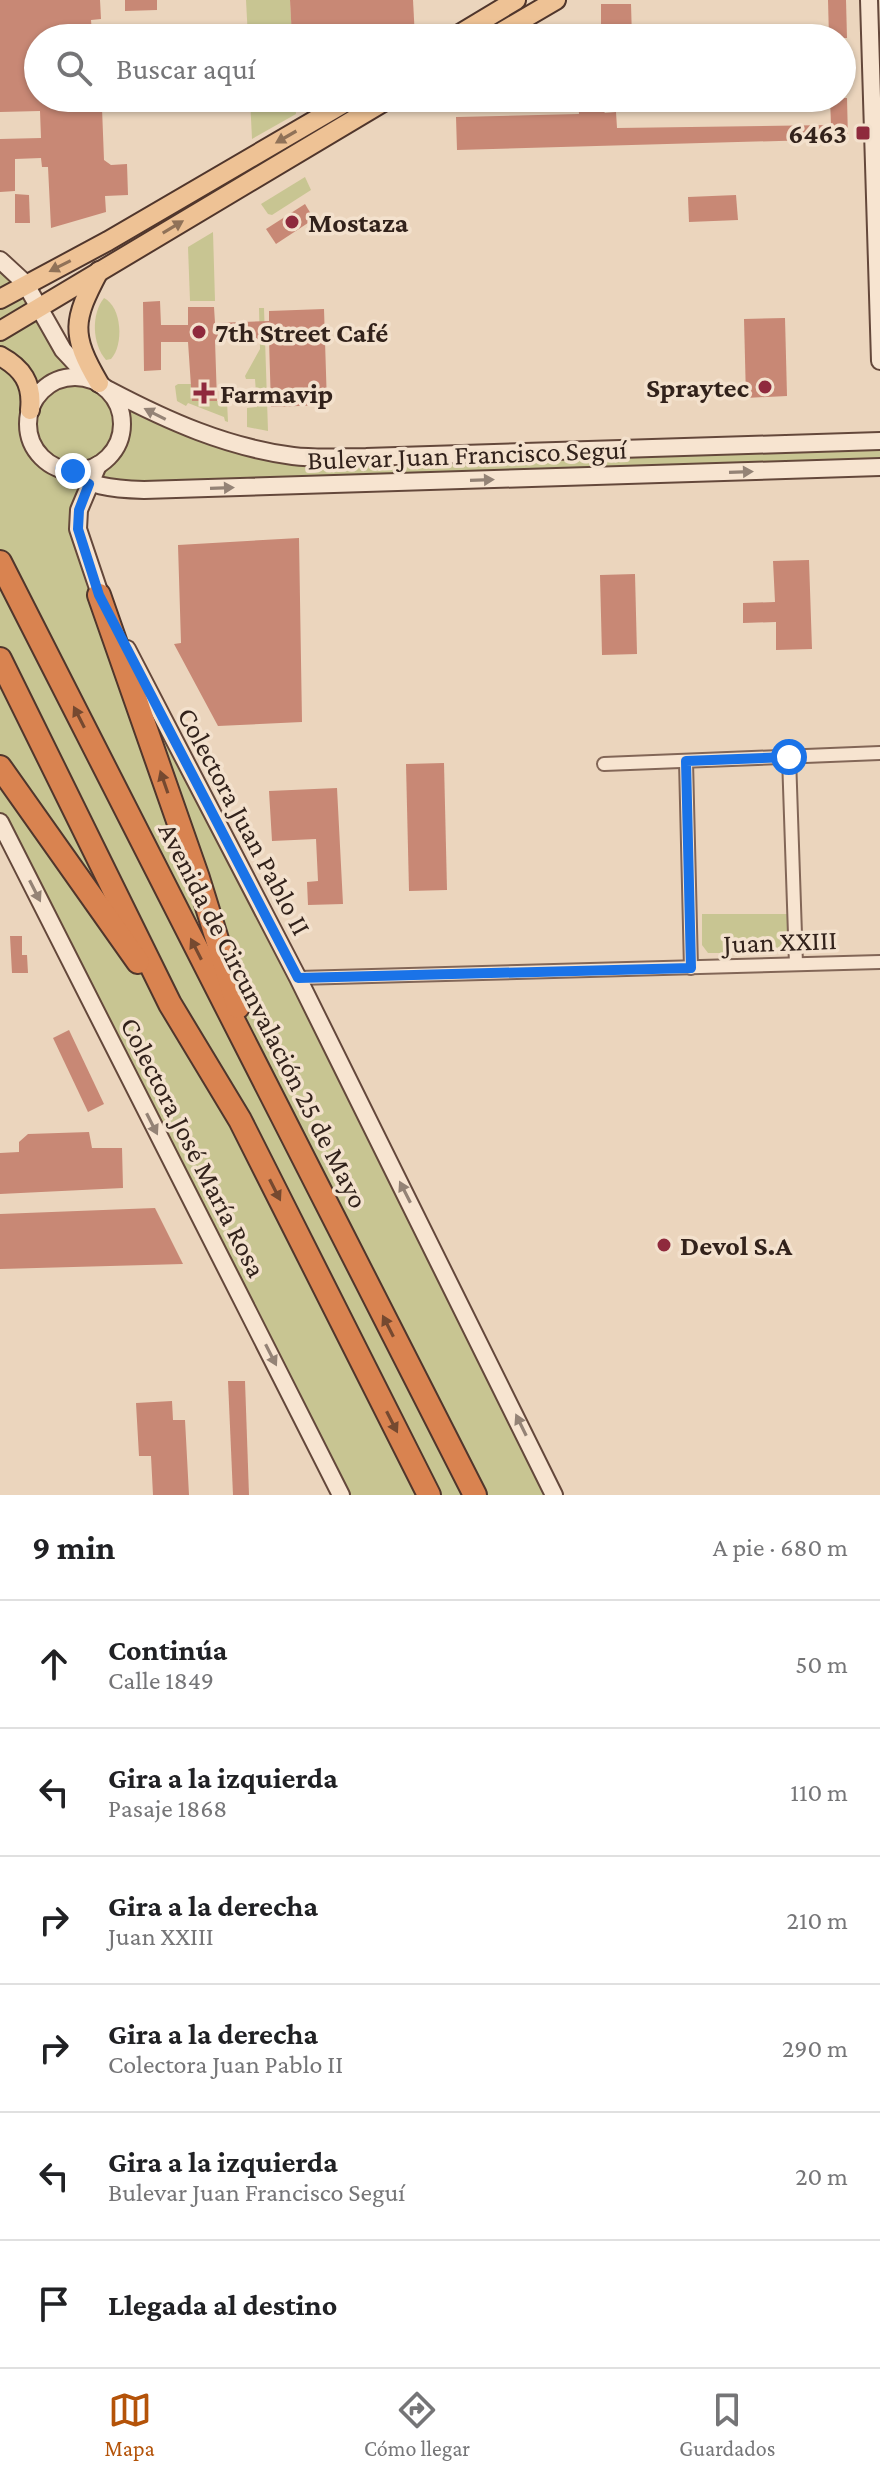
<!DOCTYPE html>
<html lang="es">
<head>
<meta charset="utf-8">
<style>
  body { margin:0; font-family:"Crimson Pro",serif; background:#f6f6f6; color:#202124 }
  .stop { position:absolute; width:24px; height:24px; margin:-18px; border:6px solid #1a73e8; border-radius:50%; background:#fff }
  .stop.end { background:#1a73e8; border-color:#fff; box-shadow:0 2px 8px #0008 }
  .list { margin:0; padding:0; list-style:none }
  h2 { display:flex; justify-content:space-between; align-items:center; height:104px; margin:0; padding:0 32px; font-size:34px }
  h2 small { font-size:26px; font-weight:400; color:#757577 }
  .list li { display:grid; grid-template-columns:52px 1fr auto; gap:24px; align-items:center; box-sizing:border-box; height:128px; padding:0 32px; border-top:2px solid #e0e0e0 }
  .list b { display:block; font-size:30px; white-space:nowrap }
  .list p { margin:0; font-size:26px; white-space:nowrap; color:#757577 }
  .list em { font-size:26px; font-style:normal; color:#757577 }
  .icon { flex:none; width:44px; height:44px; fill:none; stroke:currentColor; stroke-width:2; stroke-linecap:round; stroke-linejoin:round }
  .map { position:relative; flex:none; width:880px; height:1495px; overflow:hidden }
  .search { position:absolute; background:#fff; box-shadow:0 2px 6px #0004; left:24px; right:24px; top:24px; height:88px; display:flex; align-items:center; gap:20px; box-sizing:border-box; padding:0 28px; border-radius:44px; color:#757577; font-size:30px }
  .sheet { height:872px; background:#fff }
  nav { display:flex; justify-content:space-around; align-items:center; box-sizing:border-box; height:112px; border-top:2px solid #e0e0e0; background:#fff; font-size:22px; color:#757577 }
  nav a { display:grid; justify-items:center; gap:4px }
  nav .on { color:#b45309 }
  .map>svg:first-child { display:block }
</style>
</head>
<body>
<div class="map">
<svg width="880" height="1495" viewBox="0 0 880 1495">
  <rect width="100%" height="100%" fill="#ebd5bd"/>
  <g fill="#c8c592">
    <path d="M 246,0 L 290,0 L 292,38 L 248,38 Z"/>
    <path d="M 250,98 L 295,98 L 296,114 L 252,139 Z"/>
    <path d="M 305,177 L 311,190 L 272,215 L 268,214 L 261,204 Z"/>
    <path d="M 213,232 L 215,301 L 190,301 L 188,247 Z"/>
    <path d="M 0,260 L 77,367 L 167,420 L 296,457 L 880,441 L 880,467 L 89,484 L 79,510 L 99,596 L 554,1495 L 341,1495 L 0,822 Z"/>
    <path d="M 104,298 C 122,307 124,345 111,359 L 106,360 C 92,344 91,314 104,298 Z"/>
    <path d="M 259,308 L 264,308 L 268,431 L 247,427 L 247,408 L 257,407 L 255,379 L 246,379 L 245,376 L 260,349 Z"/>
    <path d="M 178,384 L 191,384 L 192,401 L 227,401 L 228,422 L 225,421 L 224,417 L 188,403 L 186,406 L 177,401 L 175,386 Z"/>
    <path d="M 702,914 L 788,914 L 789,943 L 778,953 L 708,953 L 702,945 Z"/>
  </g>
  <g fill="#c88875">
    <path d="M 0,0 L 100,0 L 101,19 L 91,20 L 92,33 L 81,34 L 81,38 L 38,38 L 38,98 L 106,98 L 107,108 L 102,108 L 104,160 L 111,165 L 127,164 L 128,195 L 105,196 L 106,212 L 51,228 L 48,167 L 42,167 L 41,158 L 15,159 L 15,191 L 0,192 L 0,139 L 41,138 L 40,111 L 0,112 Z"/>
    <path d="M 125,0 L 157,0 L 157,10 L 125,11 Z"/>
    <path d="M 290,0 L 413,0 L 415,38 L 292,38 Z"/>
    <path d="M 828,0 L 846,0 L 847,38 L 829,38 Z"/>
    <path d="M 601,4 L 631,4 L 632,38 L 567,38 L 566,27 L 601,26 Z"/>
    <path d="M 578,98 L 600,98 L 600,107 L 605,113 L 616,112 L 617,128 L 831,125 L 830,98 L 847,98 L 848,139 L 457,150 L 456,117 L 579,114 Z"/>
    <path d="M 15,194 L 29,195 L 30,223 L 15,223 Z"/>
    <path d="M 736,195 L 738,220 L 689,222 L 688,197 Z"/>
    <path d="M 305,204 L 314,219 L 276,244 L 266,229 Z"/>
    <path d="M 160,301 L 161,325 L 188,325 L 188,307 L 214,307 L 215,323 L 269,321 L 269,311 L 324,309 L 327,405 L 271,407 L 269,339 L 215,340 L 217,401 L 192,401 L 188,342 L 161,342 L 161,370 L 144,371 L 143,302 Z"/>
    <path d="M 785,318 L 787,396 L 746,398 L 744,319 Z"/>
    <path d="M 299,538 L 302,722 L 218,726 L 174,644 L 181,643 L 178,545 Z"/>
    <path d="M 809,560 L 812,649 L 776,650 L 776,622 L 743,623 L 743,603 L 775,602 L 773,561 Z"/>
    <path d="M 635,574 L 637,654 L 602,655 L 600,575 Z"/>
    <path d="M 444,763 L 447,890 L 409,891 L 406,764 Z"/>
    <path d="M 337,788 L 343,904 L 308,905 L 307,882 L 318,881 L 316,839 L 272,841 L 269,791 Z"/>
    <path d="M 10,936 L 22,936 L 22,955 L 27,955 L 28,973 L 12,973 Z"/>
    <path d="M 69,1030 L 104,1104 L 88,1112 L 53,1038 Z"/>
    <path d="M 89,1132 L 92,1148 L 122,1148 L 123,1188 L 0,1194 L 0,1153 L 19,1152 L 19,1142 L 28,1134 Z"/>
    <path d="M 155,1208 L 183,1264 L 0,1269 L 0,1214 Z"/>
    <path d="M 228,1381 L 245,1381 L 249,1495 L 233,1495 Z"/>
    <path d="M 172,1401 L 173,1420 L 185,1420 L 189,1495 L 153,1495 L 151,1456 L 139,1456 L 136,1403 Z"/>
  </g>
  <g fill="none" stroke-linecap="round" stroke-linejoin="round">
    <defs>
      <g id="street">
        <path d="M 789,757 L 796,964"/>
        <path d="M 686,761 L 691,968"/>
        <path d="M 604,764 L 880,753"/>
        <path d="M 298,978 L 880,962"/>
      </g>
      <g id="secondary">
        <path d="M 869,0 L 880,361"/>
        <path d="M 0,260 L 25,283 L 63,350 L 90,379"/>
        <circle cx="75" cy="424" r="47"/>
        <path d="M 109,390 C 168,421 226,447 293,456 C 317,459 342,457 366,457 L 880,441"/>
        <path d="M 98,465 L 79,510 L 78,529 L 103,603"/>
        <path d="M 60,469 C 92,486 108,489 144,490 L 880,467"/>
        <path d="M 127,649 L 298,978 L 554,1495"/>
        <path d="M 0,822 L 341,1495"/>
      </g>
      <g id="primary">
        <path d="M 453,38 L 516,0"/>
        <path d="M 491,38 L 556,0"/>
        <path d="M 0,299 L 108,241 L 353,98"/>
        <path d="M 0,331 L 390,98"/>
        <path d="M 0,356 C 22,368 33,383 30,410"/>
        <path d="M 99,383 C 70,334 73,320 99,271"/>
      </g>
      <g id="highway">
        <path d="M 0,562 L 475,1495"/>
        <path d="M 99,595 L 198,878 L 238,1007"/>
        <path d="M 0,659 L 170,1004 L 240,1120 L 429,1495"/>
        <path d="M 0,767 L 138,962"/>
      </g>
    </defs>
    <use href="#street" stroke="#826657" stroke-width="16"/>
    <use href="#secondary" stroke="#64483b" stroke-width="20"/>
    <use href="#primary" stroke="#50362c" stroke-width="22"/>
    <use href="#highway" stroke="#50362c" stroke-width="26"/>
    <use href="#street" stroke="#f7e4d0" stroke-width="12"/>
    <use href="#secondary" stroke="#f7e4d0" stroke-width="16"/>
    <use href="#primary" stroke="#eec295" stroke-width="18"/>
    <use href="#highway" stroke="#d98350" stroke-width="22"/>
  </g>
  <defs><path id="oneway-solid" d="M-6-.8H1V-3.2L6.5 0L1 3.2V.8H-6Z" transform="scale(2)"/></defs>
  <g fill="#907258">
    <use href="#oneway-solid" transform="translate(286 137) rotate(150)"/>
    <use href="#oneway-solid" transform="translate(173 227) rotate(-31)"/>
    <use href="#oneway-solid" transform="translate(60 266) rotate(153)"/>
  </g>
  <g fill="#948376">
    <use href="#oneway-solid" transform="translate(155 414) rotate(-153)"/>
    <use href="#oneway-solid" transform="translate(741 472) rotate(-2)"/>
    <use href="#oneway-solid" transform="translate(482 480) rotate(-2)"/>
    <use href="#oneway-solid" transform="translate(222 488) rotate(-2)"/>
    <use href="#oneway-solid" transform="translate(35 891) rotate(63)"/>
    <use href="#oneway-solid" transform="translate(152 1124) rotate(63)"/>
    <use href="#oneway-solid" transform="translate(405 1192) rotate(-117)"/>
    <use href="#oneway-solid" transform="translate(271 1355) rotate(63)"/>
    <use href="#oneway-solid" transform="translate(521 1425) rotate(-116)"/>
  </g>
  <g fill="#754930">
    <use href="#oneway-solid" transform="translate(79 717) rotate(-117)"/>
    <use href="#oneway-solid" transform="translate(164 782) rotate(-109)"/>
    <use href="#oneway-solid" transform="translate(196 949) rotate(-117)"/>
    <use href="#oneway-solid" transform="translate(275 1190) rotate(63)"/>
    <use href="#oneway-solid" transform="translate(388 1326) rotate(-117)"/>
    <use href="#oneway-solid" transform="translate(392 1422) rotate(63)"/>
  </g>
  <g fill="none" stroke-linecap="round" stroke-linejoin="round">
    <path stroke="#1a73e8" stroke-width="10" d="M 73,471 L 60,469 L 89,484 L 79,510 L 78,529 L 99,595 L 298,978 L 691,968 L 686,761 L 789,757"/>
  </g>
  <g fill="#8f2a3d" stroke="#f3e1cd" stroke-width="3">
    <rect x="855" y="125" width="16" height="16" rx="4"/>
    <circle cx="292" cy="222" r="8"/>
    <circle cx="199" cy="332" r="8"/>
    <circle cx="765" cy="387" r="8"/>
    <path d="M200 381h8v8h8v8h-8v8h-8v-8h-8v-8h8z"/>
    <circle cx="664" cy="1245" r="8"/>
  </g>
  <g text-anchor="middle" stroke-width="7" stroke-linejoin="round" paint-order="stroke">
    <g font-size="28" font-weight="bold" fill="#32221b" stroke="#f3e1cd" text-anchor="start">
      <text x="847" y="143" text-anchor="end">6463</text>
      <text x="308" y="232">Mostaza</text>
      <text x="215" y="342">7th Street Café</text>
      <text x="749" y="397" text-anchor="end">Spraytec</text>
      <text x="220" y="403">Farmavip</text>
      <text x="680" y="1255">Devol S.A</text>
    </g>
    <g font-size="28" fill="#32221b" stroke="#f3e1cd">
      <text transform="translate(467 454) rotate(-2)" y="10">Bulevar Juan Francisco Seguí</text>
      <text transform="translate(245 821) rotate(62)" y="10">Colectora Juan Pablo II</text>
      <text transform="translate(780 941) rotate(-2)" y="10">Juan XXIII</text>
      <text transform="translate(264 1015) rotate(63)" y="10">Avenida de Circunvalación 25 de Mayo</text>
      <text transform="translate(194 1147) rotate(63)" y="10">Colectora José María Rosa</text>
    </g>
  </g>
</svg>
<div class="stop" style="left:789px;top:757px"></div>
<div class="stop end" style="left:73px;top:471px"></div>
<div class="search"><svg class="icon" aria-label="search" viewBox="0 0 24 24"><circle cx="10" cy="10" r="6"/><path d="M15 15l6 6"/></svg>Buscar aquí</div>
</div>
<section class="sheet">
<h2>9 min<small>A pie · 680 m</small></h2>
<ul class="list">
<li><svg class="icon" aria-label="ahead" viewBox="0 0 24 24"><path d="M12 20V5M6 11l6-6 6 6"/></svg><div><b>Continúa</b><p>Calle 1849</p></div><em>50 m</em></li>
<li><svg class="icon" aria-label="left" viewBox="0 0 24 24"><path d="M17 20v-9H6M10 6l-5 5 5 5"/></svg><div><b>Gira a la izquierda</b><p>Pasaje 1868</p></div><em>110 m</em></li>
<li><svg class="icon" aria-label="right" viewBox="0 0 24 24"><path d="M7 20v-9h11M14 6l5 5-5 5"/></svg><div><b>Gira a la derecha</b><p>Juan XXIII</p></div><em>210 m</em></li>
<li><svg class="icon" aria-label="right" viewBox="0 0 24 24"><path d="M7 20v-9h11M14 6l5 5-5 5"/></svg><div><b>Gira a la derecha</b><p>Colectora Juan Pablo II</p></div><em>290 m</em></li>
<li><svg class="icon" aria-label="left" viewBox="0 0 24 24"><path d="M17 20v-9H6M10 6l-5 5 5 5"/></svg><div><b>Gira a la izquierda</b><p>Bulevar Juan Francisco Seguí</p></div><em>20 m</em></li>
<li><svg class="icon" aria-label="arrive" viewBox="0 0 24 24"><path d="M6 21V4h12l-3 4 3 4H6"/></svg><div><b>Llegada al destino</b></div></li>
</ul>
</section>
<nav>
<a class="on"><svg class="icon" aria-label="map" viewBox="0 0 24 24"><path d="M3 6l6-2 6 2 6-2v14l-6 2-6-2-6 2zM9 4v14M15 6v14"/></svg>Mapa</a>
<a><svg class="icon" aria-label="directions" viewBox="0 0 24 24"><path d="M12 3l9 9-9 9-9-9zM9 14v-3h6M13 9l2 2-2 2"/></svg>Cómo llegar</a>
<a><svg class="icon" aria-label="saved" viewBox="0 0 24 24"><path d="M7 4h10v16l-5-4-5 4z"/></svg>Guardados</a>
</nav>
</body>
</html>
